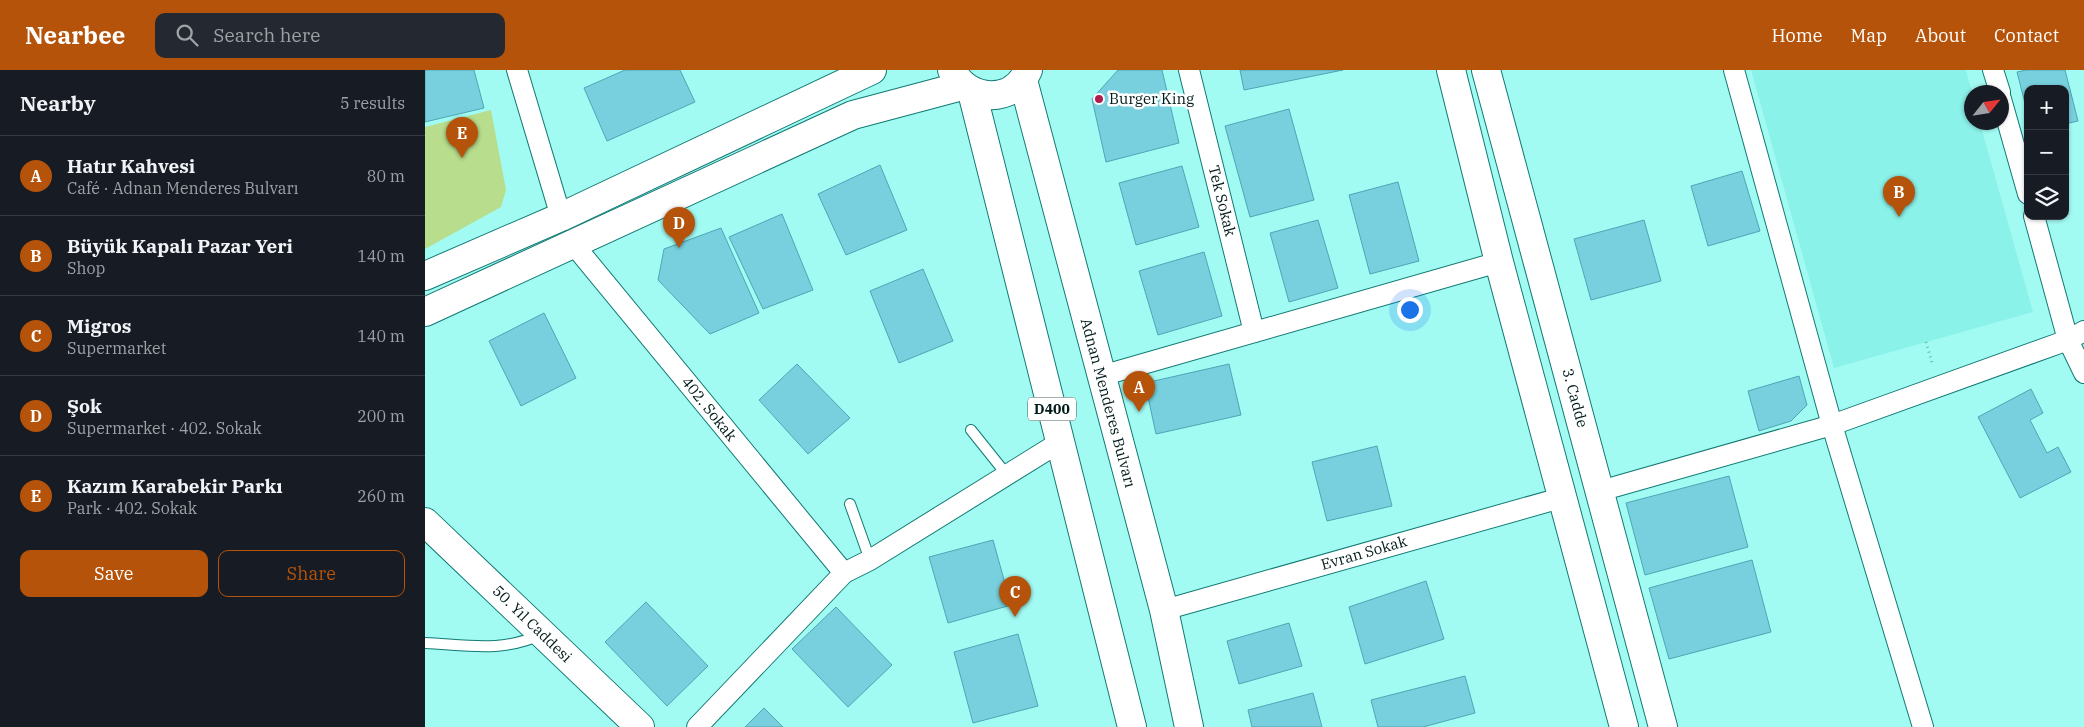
<!DOCTYPE html>
<html lang="en">
<head>
<meta charset="utf-8">
<style>
  body { margin:0; font-family:"IBM Plex Serif",serif; background:#242831; color:#f1f3f6 }
  .controls { position:absolute; right:15px; top:15px; display:grid; overflow:hidden; border-radius:10px; box-shadow:0 1px 4px #0004 }
  .controls button { width:45px; height:45px; display:grid; place-items:center; padding:0; border:0; border-bottom:1px solid #363941; background:#171b24; color:#f1f3f6; font:25px sans-serif }
  .compass { position:absolute; left:1539px; top:15px; width:45px; height:45px; border-radius:50%; background:#171b24; box-shadow:0 1px 4px #0004; rotate:60deg }
  .you { position:absolute; left:984px; top:239px; width:18px; height:18px; margin:-12px; border:4px solid #fff; border-radius:50%; background:#1a73e8; box-shadow:0 0 0 8px #1a73e833 }
  .badge { display:grid; place-items:center; width:32px; height:32px; border-radius:50%; background:#b45309; color:#fff; font-size:16px; font-weight:700 }
  .pin { position:absolute; translate:-50% -41px; filter:drop-shadow(0 1px 2px #0008) }
  .pin::after { content:''; position:absolute; top:26px; width:18px; height:15px; background:inherit; clip-path:polygon(0 0,100% 0,50% 100%) }
  .list { margin:0; padding:0; list-style:none }
  h2 { display:flex; justify-content:space-between; align-items:center; height:65px; margin:0; padding:0 20px; font-size:21px }
  h2 small { font-size:16px; font-weight:400; color:#9ea1a6 }
  .list li { display:grid; grid-template-columns:32px 1fr auto; gap:15px; align-items:center; box-sizing:border-box; height:80px; padding:0 20px; border-top:1px solid #363941 }
  .list b { display:block; font-size:19px; white-space:nowrap }
  .list p { margin:0; font-size:16px; white-space:nowrap; color:#9ea1a6 }
  .list em { font-size:16px; font-style:normal; color:#9ea1a6 }
  .actions { display:flex; gap:10px; padding:15px 20px }
  .actions a { flex:1; padding:11px 0; border:1px solid #b45309; border-radius:10px; text-align:center; font-size:18px; color:#b45309 }
  .actions .main { background:#b45309; color:#fff }
  .icon { flex:none; width:28px; height:28px; fill:none; stroke:currentColor; stroke-width:2; stroke-linecap:round; stroke-linejoin:round }
  .map { position:relative; flex:none; width:1659px; height:657px; overflow:hidden }
  header { display:flex; align-items:center; gap:30px; box-sizing:border-box; height:70px; padding:0 25px; background:#b45309; color:#fff }
  header strong { font-size:24px }
  nav { display:flex; gap:28px; margin-inline-start:auto; font-size:18px }
  .search { width:350px; height:45px; background:#242831; display:flex; align-items:center; gap:12px; box-sizing:border-box; padding:0 18px; border-radius:10px; color:#9ea1a6; font-size:19px }
  main { display:flex }
  aside { flex:1; background:#171b24 }
  .map>svg:first-child { display:block }
</style>
</head>
<body>
<header>
<strong>Nearbee</strong>
<div class="search"><svg class="icon" aria-label="search" viewBox="0 0 24 24"><circle cx="10" cy="10" r="6"/><path d="M15 15l6 6"/></svg>Search here</div>
<nav><a>Home</a><a>Map</a><a>About</a><a>Contact</a></nav>
</header>
<main>
<aside>
<h2>Nearby<small>5 results</small></h2>
<ul class="list">
<li><span class="badge">A</span><div><b>Hatır Kahvesi</b><p>Café · Adnan Menderes Bulvarı</p></div><em>80 m</em></li>
<li><span class="badge">B</span><div><b>Büyük Kapalı Pazar Yeri</b><p>Shop</p></div><em>140 m</em></li>
<li><span class="badge">C</span><div><b>Migros</b><p>Supermarket</p></div><em>140 m</em></li>
<li><span class="badge">D</span><div><b>Şok</b><p>Supermarket · 402. Sokak</p></div><em>200 m</em></li>
<li><span class="badge">E</span><div><b>Kazım Karabekir Parkı</b><p>Park · 402. Sokak</p></div><em>260 m</em></li>
</ul>
<div class="actions"><a class="main">Save</a><a>Share</a></div>
</aside>
<div class="map">
<svg width="1659" height="657" viewBox="0 0 1659 657">
  <rect width="100%" height="100%" fill="#a2fbf3"/>
  <path fill="#8bf2e9" d="M 1326,0 L 1541,0 L 1547,22 L 1546,52 L 1555,53 L 1608,242 L 1409,298 Z"/>
  <path fill="#b8dd8c" d="M 66,40 L 81,120 L 76,137 L 0,179 L 0,57 Z"/>
  <g fill="#78d0de" stroke="#4da6b4">
    <path d="M 0,0 L 49,0 L 59,38 L 0,52 Z"/>
    <path d="M 200,0 L 255,0 L 270,32 L 182,71 L 159,18 Z"/>
    <path d="M 693,0 L 737,0 L 754,73 L 681,92 L 667,29 Z"/>
    <path d="M 815,0 L 918,0 L 819,20 Z"/>
    <path d="M 1601,0 L 1640,0 L 1653,51 L 1640,54 L 1640,19 L 1603,19 L 1603,45 L 1592,2 Z"/>
    <path d="M 864,39 L 889,130 L 825,147 L 800,56 Z"/>
    <path d="M 455,95 L 482,160 L 421,185 L 393,124 Z"/>
    <path d="M 757,96 L 774,157 L 711,175 L 694,113 Z"/>
    <path d="M 1317,101 L 1335,161 L 1283,176 L 1266,116 Z"/>
    <path d="M 973,112 L 994,191 L 945,204 L 924,125 Z"/>
    <path d="M 357,144 L 388,220 L 338,239 L 304,167 Z"/>
    <path d="M 893,150 L 913,218 L 864,232 L 845,163 Z"/>
    <path d="M 1219,150 L 1236,211 L 1166,230 L 1149,169 Z"/>
    <path d="M 296,158 L 334,243 L 285,264 L 233,210 L 239,179 Z"/>
    <path d="M 779,182 L 797,246 L 733,265 L 714,201 Z"/>
    <path d="M 498,199 L 528,271 L 474,293 L 445,221 Z"/>
    <path d="M 119,243 L 151,308 L 96,336 L 64,271 Z"/>
    <path d="M 372,294 L 425,348 L 383,384 L 334,330 Z"/>
    <path d="M 804,294 L 816,345 L 731,364 L 720,313 Z"/>
    <path d="M 1374,306 L 1382,335 L 1366,351 L 1334,361 L 1323,321 Z"/>
    <path d="M 1606,319 L 1618,343 L 1605,350 L 1622,383 L 1633,377 L 1646,402 L 1595,428 L 1553,347 Z"/>
    <path d="M 952,376 L 967,436 L 902,451 L 887,392 Z"/>
    <path d="M 1304,406 L 1323,477 L 1220,505 L 1201,433 Z"/>
    <path d="M 568,470 L 586,535 L 523,553 L 504,487 Z"/>
    <path d="M 1327,490 L 1346,562 L 1244,589 L 1224,518 Z"/>
    <path d="M 1001,511 L 1019,569 L 940,594 L 924,537 Z"/>
    <path d="M 221,532 L 283,596 L 242,636 L 180,572 Z"/>
    <path d="M 411,537 L 467,595 L 423,637 L 367,579 Z"/>
    <path d="M 864,553 L 877,596 L 814,614 L 802,571 Z"/>
    <path d="M 593,564 L 613,636 L 548,653 L 529,582 Z"/>
    <path d="M 1040,606 L 1050,643 L 998,657 L 953,657 L 946,630 Z"/>
    <path d="M 888,623 L 897,657 L 827,657 L 823,640 Z"/>
    <path d="M 339,638 L 358,657 L 320,657 Z"/>
  </g>
  <g fill="none" stroke-linecap="round" stroke-linejoin="round">
    <defs>
      <g id="lane">
        <path d="M 546,360 L 582,405"/>
        <path d="M 425,434 L 445,490"/>
        <path d="M 0,573 C 42,575 77,583 117,564"/>
      </g>
      <g id="street">
        <path d="M 92,0 L 136,147"/>
        <path d="M 764,0 L 829,262"/>
        <path d="M 1309,0 L 1407,355 L 1498,657"/>
        <path d="M 1568,0 L 1575,22"/>
        <path d="M 1576,29 L 1603,124"/>
        <path d="M 1609,146 L 1643,270 L 1659,303"/>
        <path d="M 149,175 L 419,503"/>
        <path d="M 676,306 L 1074,192"/>
        <path d="M 1175,421 L 1407,355 L 1643,270 L 1659,261"/>
        <path d="M 739,540 L 1139,427"/>
        <path d="M 272,657 L 419,503 L 445,490 L 635,372"/>
      </g>
      <g id="secondary">
        <path d="M 1026,0 L 1074,192 L 1199,657"/>
        <path d="M 1061,0 L 1238,657"/>
        <path d="M 0,206 L 136,147 L 447,0"/>
        <path d="M 0,242 L 428,45 L 537,16"/>
        <path d="M 0,452 L 215,657"/>
      </g>
      <g id="highway">
        <path d="M 527,0 C 542,32 589,35 603,0"/>
        <path d="M 598,10 L 739,540 L 764,657"/>
        <path d="M 547,22 L 707,657"/>
      </g>
    </defs>
    <use href="#lane" stroke="#117a73" stroke-width="12"/>
    <use href="#street" stroke="#117a73" stroke-width="22"/>
    <use href="#secondary" stroke="#117a73" stroke-width="30"/>
    <use href="#highway" stroke="#117a73" stroke-width="30"/>
    <path stroke="#70b5af" stroke-width="3" stroke-dasharray="1 4" stroke-linecap="butt" d="M 1501,272 L 1508,296"/>
    <use href="#lane" stroke="#fff" stroke-width="10"/>
    <use href="#street" stroke="#fff" stroke-width="20"/>
    <use href="#secondary" stroke="#fff" stroke-width="28"/>
    <use href="#highway" stroke="#fff" stroke-width="28"/>
  </g>
  <circle fill="#af1d4d" stroke="#fff" stroke-width="2" cx="674" cy="29" r="5"/>
  <g text-anchor="middle" stroke-width="5" stroke-linejoin="round" paint-order="stroke">
    <rect fill="#fff" stroke="#4c5f5e" stroke-width="1" x="603" y="327.5" width="48" height="23" rx="4"/>
    <g font-size="14" font-weight="bold" fill="#001b19">
      <text x="627" y="344">D400</text>
    </g>
    <g font-size="15" fill="#001b19" stroke="#fff" text-anchor="start">
      <text x="684" y="34">Burger King</text>
    </g>
    <g font-size="15" fill="#001b19" stroke="#fff">
      <text transform="translate(797 131) rotate(76)" y="5">Tek Sokak</text>
      <text transform="translate(1150 328) rotate(75)" y="5">3. Cadde</text>
      <text transform="translate(683 333) rotate(75)" y="5">Adnan Menderes Bulvarı</text>
      <text transform="translate(284 339) rotate(51)" y="5">402. Sokak</text>
      <text transform="translate(939 483) rotate(-16)" y="5">Evran Sokak</text>
      <text transform="translate(107 554) rotate(44)" y="5">50. Yıl Caddesi</text>
    </g>
  </g>
</svg>
<div class="controls">
<button>+</button>
<button>−</button>
<button><svg class="icon" aria-label="layers" viewBox="0 0 24 24"><path d="M12 4l9 5-9 5-9-5zM3 14l9 5 9-5"/></svg></button>
</div>
<svg class="compass" viewBox="-18 -18 36 36"><path d="M0-13l5 13h-10z" fill="#e53935"/><path d="M0 13l5-13h-10z" fill="#9ea1a6"/></svg>
<div class="you"></div>
<div class="pin badge" style="left:714px;top:342px">A</div>
<div class="pin badge" style="left:1474px;top:147px">B</div>
<div class="pin badge" style="left:590px;top:547px">C</div>
<div class="pin badge" style="left:254px;top:178px">D</div>
<div class="pin badge" style="left:37px;top:88px">E</div>
</div>
</main>
</body>
</html>
